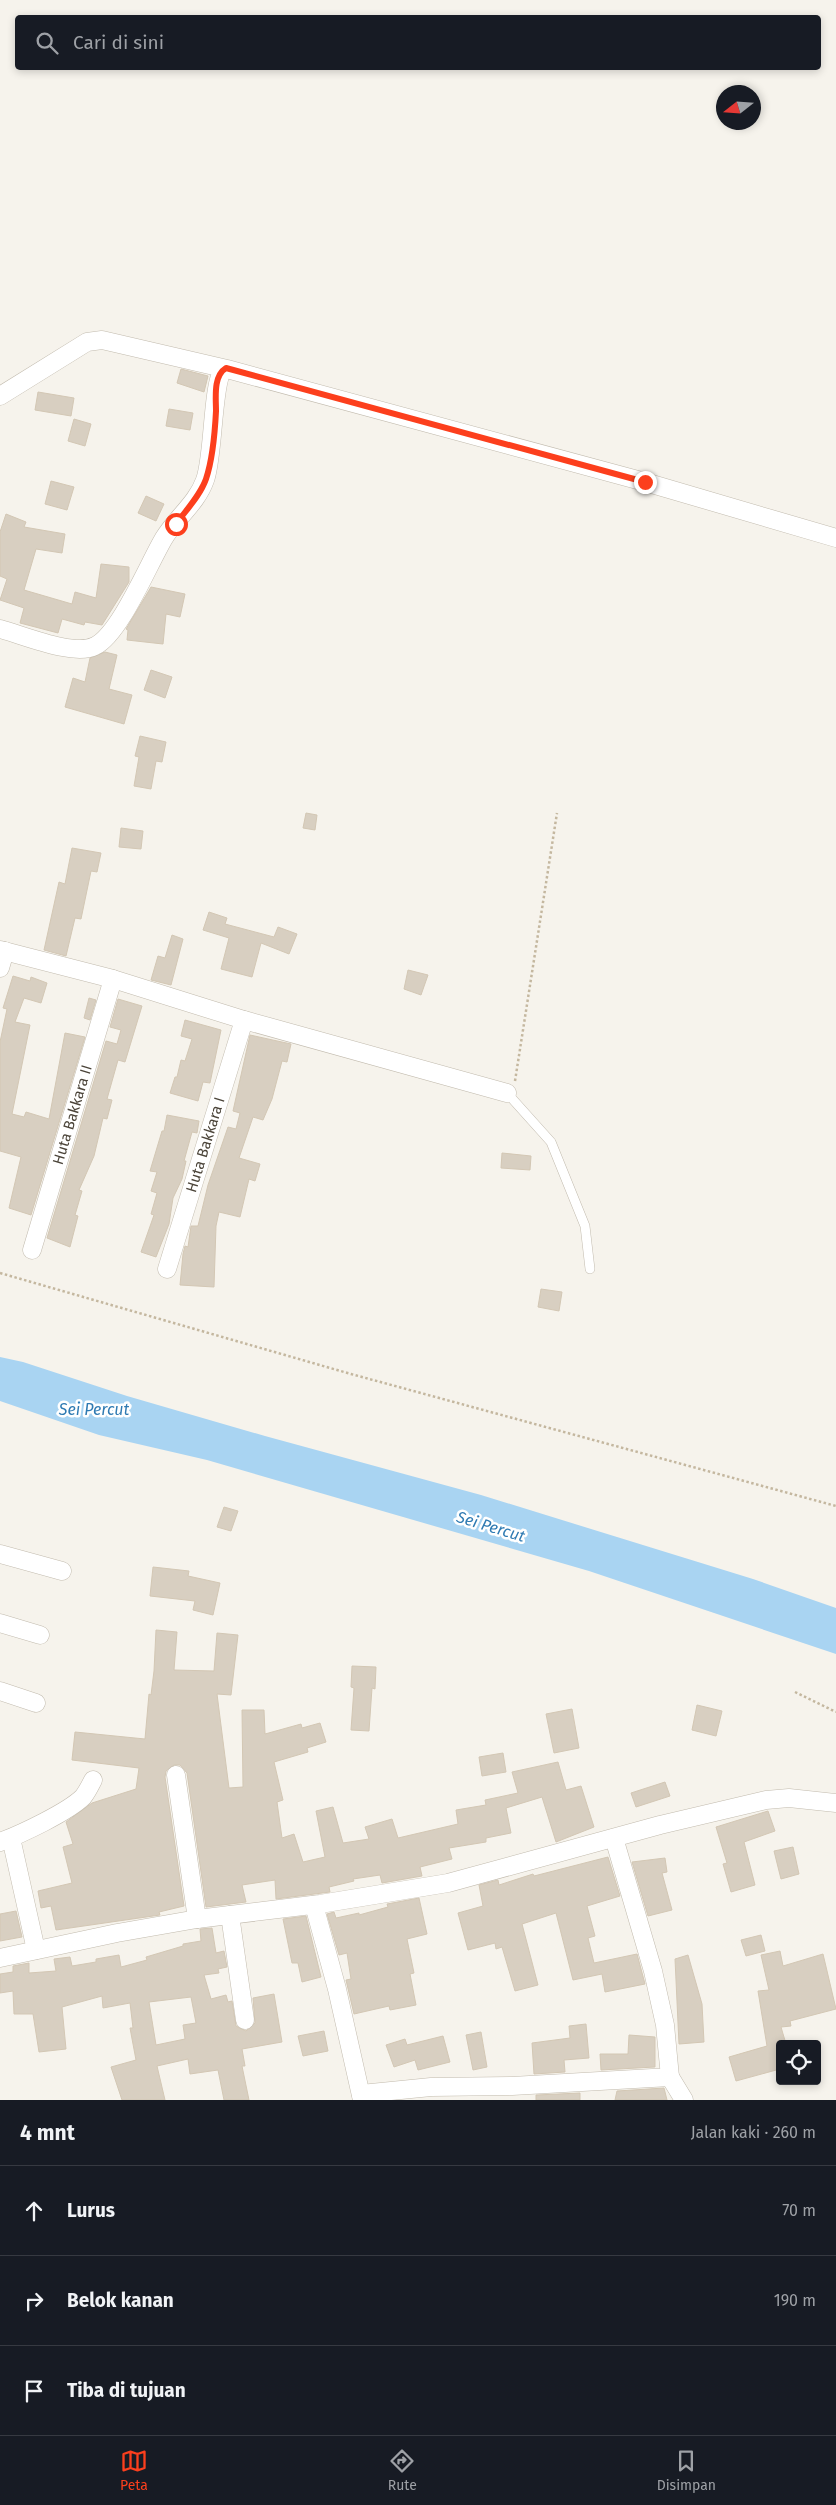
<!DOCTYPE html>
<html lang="id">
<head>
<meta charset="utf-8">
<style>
  body { margin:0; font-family:"Fira Sans",sans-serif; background:#20242c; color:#f1f3f6 }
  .controls { position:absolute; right:15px; bottom:15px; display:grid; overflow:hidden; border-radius:5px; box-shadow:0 2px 8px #0003 }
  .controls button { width:45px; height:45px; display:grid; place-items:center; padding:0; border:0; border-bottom:1px solid #363941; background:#171b24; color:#f1f3f6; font:25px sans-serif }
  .compass { position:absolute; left:716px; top:85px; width:45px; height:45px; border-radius:50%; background:#171b24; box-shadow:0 2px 8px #0003; rotate:253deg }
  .stop { position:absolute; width:15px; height:15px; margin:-11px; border:4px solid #fc3f1d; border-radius:50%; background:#fff }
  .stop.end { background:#fc3f1d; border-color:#fff; box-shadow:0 1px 5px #0008 }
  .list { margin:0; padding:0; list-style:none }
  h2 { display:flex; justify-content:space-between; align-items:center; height:65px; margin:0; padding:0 20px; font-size:21px }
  h2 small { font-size:16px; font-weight:400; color:#9ea1a6 }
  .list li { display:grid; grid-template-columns:32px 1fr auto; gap:15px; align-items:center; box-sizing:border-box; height:90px; padding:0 20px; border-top:1px solid #363941 }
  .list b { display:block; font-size:19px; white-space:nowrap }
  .list em { font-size:16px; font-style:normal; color:#9ea1a6 }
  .icon { flex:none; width:28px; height:28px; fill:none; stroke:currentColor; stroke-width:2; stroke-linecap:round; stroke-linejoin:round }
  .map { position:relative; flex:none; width:836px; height:2100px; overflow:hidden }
  .search { position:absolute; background:#171b24; box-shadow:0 2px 8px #0003; left:15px; right:15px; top:15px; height:55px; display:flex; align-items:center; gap:12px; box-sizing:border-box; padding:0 18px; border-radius:5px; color:#9ea1a6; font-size:19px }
  .sheet { height:335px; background:#171b24 }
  nav { display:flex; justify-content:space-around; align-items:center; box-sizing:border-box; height:70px; border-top:1px solid #363941; background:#171b24; font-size:14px; color:#9ea1a6 }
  nav a { display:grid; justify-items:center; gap:2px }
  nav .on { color:#fc3f1d }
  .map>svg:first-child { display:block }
</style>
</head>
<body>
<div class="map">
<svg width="836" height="2100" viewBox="0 0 836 2100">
  <rect width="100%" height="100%" fill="#f6f3ec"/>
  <path fill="#a9d4f2" d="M 0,1357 L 23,1362 L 127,1396 L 265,1436 L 481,1495 L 753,1579 L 836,1608 L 836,1654 L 589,1571 L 207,1460 L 99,1435 L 0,1401 Z"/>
  <g fill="#d8cfc1" stroke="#d3c7b4" fill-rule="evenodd">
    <path d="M 181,369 L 208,376 L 204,392 L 177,383 Z"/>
    <path d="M 38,392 L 74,398 L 71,416 L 35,410 Z"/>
    <path d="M 169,409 L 193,413 L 190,430 L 166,426 Z"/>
    <path d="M 74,419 L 91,424 L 85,446 L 68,441 Z"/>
    <path d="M 51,481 L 74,487 L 67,510 L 45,504 Z"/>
    <path d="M 146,496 L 164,504 L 156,521 L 138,513 Z"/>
    <path d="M 6,514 L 26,522 L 24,527 L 65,534 L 62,553 L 36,549 L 24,590 L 72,604 L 75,592 L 96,598 L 101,564 L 129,567 L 129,582 L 102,625 L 85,622 L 84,625 L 62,619 L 58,633 L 20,623 L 24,608 L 0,600 L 7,579 L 0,576 L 0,532 Z"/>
    <path d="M 151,587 L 185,594 L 180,617 L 166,614 L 163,644 L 127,640 L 128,630 L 126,629 Z"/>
    <path d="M 105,652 L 117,655 L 109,689 L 132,695 L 124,724 L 65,707 L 73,678 L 85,682 L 90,658 Z"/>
    <path d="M 151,670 L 172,677 L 165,698 L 144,690 Z"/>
    <path d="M 140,736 L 166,742 L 162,762 L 156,761 L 151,789 L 134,786 L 139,757 L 135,756 Z"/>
    <path d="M 306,813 L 317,815 L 315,830 L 303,828 Z"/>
    <path d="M 121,828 L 143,831 L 141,849 L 119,847 Z"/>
    <path d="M 72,848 L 101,853 L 97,872 L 91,871 L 81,919 L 75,918 L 66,956 L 44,950 L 59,882 L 65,884 Z"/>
    <path d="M 209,912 L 227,918 L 225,924 L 274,937 L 278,927 L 297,934 L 289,954 L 261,943 L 252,977 L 221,969 L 229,938 L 203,930 Z"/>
    <path d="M 172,935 L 183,939 L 171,985 L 151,980 L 158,956 L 165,958 Z"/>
    <path d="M 408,970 L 428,975 L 421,995 L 404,989 Z"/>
    <path d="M 13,976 L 30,981 L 31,977 L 47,983 L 41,1003 L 24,998 L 15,1022 L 30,1025 L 12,1114 L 24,1117 L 26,1112 L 49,1119 L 65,1033 L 85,1037 L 31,1215 L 9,1208 L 21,1157 L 0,1151 L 0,1042 L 7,1009 L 3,1008 Z"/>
    <path d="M 89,998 L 96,1000 L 90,1020 L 84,1018 Z"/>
    <path d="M 118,999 L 142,1006 L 125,1062 L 118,1060 L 107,1099 L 112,1100 L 107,1119 L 103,1118 L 94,1156 L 79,1190 L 82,1191 L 75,1215 L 78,1216 L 70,1247 L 47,1238 L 106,1041 L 117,1044 L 121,1030 L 110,1027 Z"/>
    <path d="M 185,1020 L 221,1030 L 210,1083 L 203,1082 L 198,1101 L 170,1093 L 175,1077 L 177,1077 L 181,1060 L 185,1061 L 192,1039 L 181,1036 Z"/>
    <path d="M 250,1035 L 291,1044 L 287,1062 L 282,1061 L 272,1099 L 263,1120 L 253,1117 L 239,1158 L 260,1164 L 255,1181 L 249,1179 L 240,1217 L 219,1212 L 216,1226 L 214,1287 L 180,1285 L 183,1254 L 185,1246 L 188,1247 L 191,1226 L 198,1226 L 208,1185 L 228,1127 L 236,1129 L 240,1113 L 233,1111 Z"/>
    <path d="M 167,1115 L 199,1121 L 197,1133 L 192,1132 L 184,1161 L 186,1161 L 182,1179 L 173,1198 L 169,1224 L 156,1257 L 141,1252 L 154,1215 L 151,1214 L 157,1193 L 151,1191 L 157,1172 L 150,1171 L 162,1131 L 164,1131 Z"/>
    <path d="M 502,1153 L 531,1156 L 530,1170 L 501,1168 Z"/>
    <path d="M 541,1289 L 562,1292 L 559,1311 L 538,1307 Z"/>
    <path d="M 224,1507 L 238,1511 L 231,1531 L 217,1527 Z"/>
    <path d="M 153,1567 L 189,1571 L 188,1576 L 220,1583 L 213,1615 L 193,1610 L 195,1601 L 150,1596 Z"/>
    <path d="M 156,1630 L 177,1632 L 174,1670 L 214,1671 L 217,1633 L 238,1635 L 231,1695 L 217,1694 L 229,1788 L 243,1787 L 242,1710 L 264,1710 L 265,1734 L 301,1724 L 302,1728 L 320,1723 L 326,1742 L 307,1748 L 308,1752 L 274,1762 L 283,1800 L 277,1802 L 282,1838 L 294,1834 L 303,1862 L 325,1857 L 316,1811 L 333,1807 L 343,1843 L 369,1839 L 365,1827 L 392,1819 L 398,1838 L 458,1824 L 456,1810 L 486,1805 L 485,1800 L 518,1793 L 512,1772 L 558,1762 L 566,1790 L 581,1786 L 594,1827 L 556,1842 L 542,1797 L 506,1808 L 511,1833 L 486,1838 L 486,1842 L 449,1848 L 452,1859 L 420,1867 L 422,1876 L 382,1883 L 380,1875 L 353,1879 L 354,1881 L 329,1887 L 330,1892 L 276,1899 L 275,1880 L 242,1885 L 246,1902 L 206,1907 L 187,1773 L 180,1765 L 174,1765 L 166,1771 L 165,1777 L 184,1906 L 159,1912 L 160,1915 L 56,1930 L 51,1906 L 41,1908 L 38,1891 L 72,1883 L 63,1847 L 73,1844 L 66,1822 L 92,1803 L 136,1789 L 139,1768 L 72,1760 L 75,1732 L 145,1739 L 149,1694 L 151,1695 L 154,1671 Z"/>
    <path d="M 352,1666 L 376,1667 L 375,1689 L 372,1688 L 369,1731 L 351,1730 L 354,1688 L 351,1687 Z"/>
    <path d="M 697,1705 L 722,1711 L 716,1736 L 692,1730 Z"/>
    <path d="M 572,1709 L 579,1748 L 554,1753 L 546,1714 Z"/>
    <path d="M 503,1753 L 506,1772 L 482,1776 L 479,1757 Z"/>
    <path d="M 665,1782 L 670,1796 L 636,1807 L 631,1793 Z"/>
    <path d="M 768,1811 L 775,1831 L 744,1842 L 755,1885 L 731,1892 L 723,1864 L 727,1863 L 716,1827 Z"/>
    <path d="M 793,1847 L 799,1874 L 781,1879 L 774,1851 Z"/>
    <path d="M 608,1857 L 620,1896 L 587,1906 L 595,1936 L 588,1938 L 594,1963 L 637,1954 L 645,1984 L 605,1992 L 602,1974 L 573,1980 L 556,1913 L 522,1924 L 538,1985 L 515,1991 L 502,1947 L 496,1949 L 495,1943 L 468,1950 L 458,1913 L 483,1906 L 479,1885 L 498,1880 L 499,1885 L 533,1874 L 534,1876 Z"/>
    <path d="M 665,1858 L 667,1872 L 662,1873 L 672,1910 L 648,1916 L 632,1862 Z"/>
    <path d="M 419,1898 L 427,1934 L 407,1939 L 414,1973 L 410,1974 L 416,2005 L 390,2010 L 389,2006 L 354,2014 L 346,1980 L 351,1979 L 347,1953 L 339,1955 L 327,1914 L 334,1912 L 336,1918 L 359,1913 L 359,1915 L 388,1907 L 387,1904 Z"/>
    <path d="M 16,1911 L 22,1937 L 0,1941 L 0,1914 Z"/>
    <path d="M 306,1916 L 321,1977 L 302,1982 L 298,1963 L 292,1963 L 283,1919 Z"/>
    <path d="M 212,1928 L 216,1953 L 224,1951 L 227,1967 L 218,1969 L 219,1973 L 204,1975 L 211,1999 L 226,1995 L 228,2002 L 232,2001 L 236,2026 L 246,2031 L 255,2023 L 253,1998 L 274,1994 L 282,2042 L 242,2049 L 245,2066 L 242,2066 L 249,2100 L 224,2100 L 218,2070 L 190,2074 L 188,2059 L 157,2066 L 165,2100 L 122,2100 L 111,2067 L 136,2060 L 130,2028 L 133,2028 L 130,2003 L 103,2008 L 102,1996 L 62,2007 L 66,2049 L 39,2052 L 33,2014 L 14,2014 L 13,1991 L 0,1993 L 0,1974 L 13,1972 L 13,1966 L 29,1963 L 29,1973 L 56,1971 L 54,1959 L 70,1957 L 72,1966 L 96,1962 L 96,1959 L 119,1955 L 121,1967 L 147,1960 L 146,1957 L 183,1946 L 183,1944 L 201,1941 L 200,1929 ZM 191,1997 L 196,2023 L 183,2025 L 185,2039 L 156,2045 L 149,2002 Z"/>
    <path d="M 761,1935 L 765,1951 L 746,1956 L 741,1940 Z"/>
    <path d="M 780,1951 L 783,1966 L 823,1954 L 836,2009 L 790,2021 L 791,2026 L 781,2027 L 786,2044 L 780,2044 L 780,2069 L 736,2081 L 729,2057 L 767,2046 L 758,1991 L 769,1990 L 761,1955 Z"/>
    <path d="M 688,1955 L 702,2004 L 704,2042 L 679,2044 L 675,1959 Z"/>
    <path d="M 586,2024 L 589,2058 L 564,2060 L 565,2072 L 534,2074 L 532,2043 L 570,2038 L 569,2026 Z"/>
    <path d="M 324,2031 L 328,2051 L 303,2056 L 298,2036 Z"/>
    <path d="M 481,2032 L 487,2067 L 473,2070 L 466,2035 Z"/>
    <path d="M 629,2035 L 655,2037 L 655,2067 L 601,2070 L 600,2054 L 628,2054 Z"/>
    <path d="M 443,2036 L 450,2062 L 418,2070 L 415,2060 L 394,2067 L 386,2045 L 405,2039 L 407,2045 Z"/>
    <path d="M 664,2088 L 667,2100 L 615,2100 L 617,2091 Z"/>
    <path d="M 580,2093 L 580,2100 L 536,2100 L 536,2095 Z"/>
  </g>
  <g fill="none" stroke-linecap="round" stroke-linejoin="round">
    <defs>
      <path id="lane" d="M 507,1093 L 551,1142 L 585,1226 L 590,1269"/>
      <g id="street">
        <path d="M 0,396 L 87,342 L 102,340 L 227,369 L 645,482 L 836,538"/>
        <path d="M 0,629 C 23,635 74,657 95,646 C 120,634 149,563 164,538 C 176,518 197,503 205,480 C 214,456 212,380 224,369"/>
        <path d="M 0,950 L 113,979 L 244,1020 L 507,1093"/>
        <path d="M 0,968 L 5,951"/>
        <path id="s1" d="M 32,1250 L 113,979"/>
        <path id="s2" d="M 167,1269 L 244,1020"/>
        <path d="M 0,1554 L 62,1571"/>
        <path d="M 0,1623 L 40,1635"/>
        <path d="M 0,1691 L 36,1703"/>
        <path d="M 176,1775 L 197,1919"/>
        <path d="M 11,1838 L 36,1950"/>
        <path d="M 0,1842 C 21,1834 68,1812 83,1797 C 87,1792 90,1786 93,1780"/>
        <path d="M 314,1905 L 337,1989 L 362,2100"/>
        <path d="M 230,1915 L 245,2020"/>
        <path d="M 0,1958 L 117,1933 L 197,1919 L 320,1904 L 448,1883 L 660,1825 L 766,1800 L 789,1798 L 836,1803"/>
        <path d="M 670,2077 L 684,2100"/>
        <path d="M 361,2094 L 431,2087 L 512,2086 L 670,2077 L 665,2025 L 653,1971 L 614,1838"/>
      </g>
    </defs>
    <use href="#lane" stroke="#c2bbae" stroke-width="10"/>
    <use href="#street" stroke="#c2bbae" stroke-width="19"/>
    <g stroke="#c4b79f" stroke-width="2.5" stroke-dasharray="2.5 2.5" stroke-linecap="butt">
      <path d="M 515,1081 L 557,813"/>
      <path d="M 0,1273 L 351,1374 L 836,1506"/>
      <path d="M 795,1692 L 836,1712"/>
    </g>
    <use href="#lane" stroke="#fff" stroke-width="9"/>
    <use href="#street" stroke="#fff" stroke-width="18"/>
  </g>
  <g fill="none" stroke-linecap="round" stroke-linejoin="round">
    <path stroke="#fc3f1d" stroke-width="6" d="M 176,524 C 186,510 200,496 206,479 C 212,461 215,431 216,411 C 216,398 213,376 226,368 L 645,482"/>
  </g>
  <g text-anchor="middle" stroke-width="5" stroke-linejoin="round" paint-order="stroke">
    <g font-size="15" fill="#4b4439" stroke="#fff">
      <text dy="5" stroke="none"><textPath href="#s1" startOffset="141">Huta Bakkara II</textPath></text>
      <text dy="5" stroke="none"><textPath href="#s2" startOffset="130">Huta Bakkara I</textPath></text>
    </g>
    <g font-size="16" font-style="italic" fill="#2e7ab2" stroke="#fff">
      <text x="94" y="1415">Sei Percut</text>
      <text transform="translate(491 1526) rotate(17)" y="6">Sei Percut</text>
    </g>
  </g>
</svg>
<div class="controls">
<button><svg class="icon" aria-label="locate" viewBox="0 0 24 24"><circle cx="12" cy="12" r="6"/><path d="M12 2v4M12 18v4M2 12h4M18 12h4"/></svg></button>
</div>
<svg class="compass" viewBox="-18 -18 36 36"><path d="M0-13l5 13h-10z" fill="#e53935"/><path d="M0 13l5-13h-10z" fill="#9ea1a6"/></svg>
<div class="stop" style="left:176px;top:524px"></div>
<div class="stop end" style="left:645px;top:482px"></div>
<div class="search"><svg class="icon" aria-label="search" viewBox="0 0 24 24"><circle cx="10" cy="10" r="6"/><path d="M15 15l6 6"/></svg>Cari di sini</div>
</div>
<section class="sheet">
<h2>4 mnt<small>Jalan kaki · 260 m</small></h2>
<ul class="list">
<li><svg class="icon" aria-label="ahead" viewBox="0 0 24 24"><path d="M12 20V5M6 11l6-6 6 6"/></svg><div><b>Lurus</b></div><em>70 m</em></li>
<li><svg class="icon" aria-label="right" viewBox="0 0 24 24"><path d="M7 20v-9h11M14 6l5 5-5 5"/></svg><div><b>Belok kanan</b></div><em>190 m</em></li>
<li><svg class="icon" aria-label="arrive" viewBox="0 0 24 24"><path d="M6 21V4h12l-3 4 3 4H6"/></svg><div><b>Tiba di tujuan</b></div></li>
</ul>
</section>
<nav>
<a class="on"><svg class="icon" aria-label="map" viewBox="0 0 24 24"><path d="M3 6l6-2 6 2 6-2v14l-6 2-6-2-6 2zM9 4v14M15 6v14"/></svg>Peta</a>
<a><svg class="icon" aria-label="directions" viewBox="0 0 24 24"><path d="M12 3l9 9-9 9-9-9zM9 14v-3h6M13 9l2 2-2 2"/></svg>Rute</a>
<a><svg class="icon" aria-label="saved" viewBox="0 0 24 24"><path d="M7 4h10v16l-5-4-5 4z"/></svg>Disimpan</a>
</nav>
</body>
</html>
